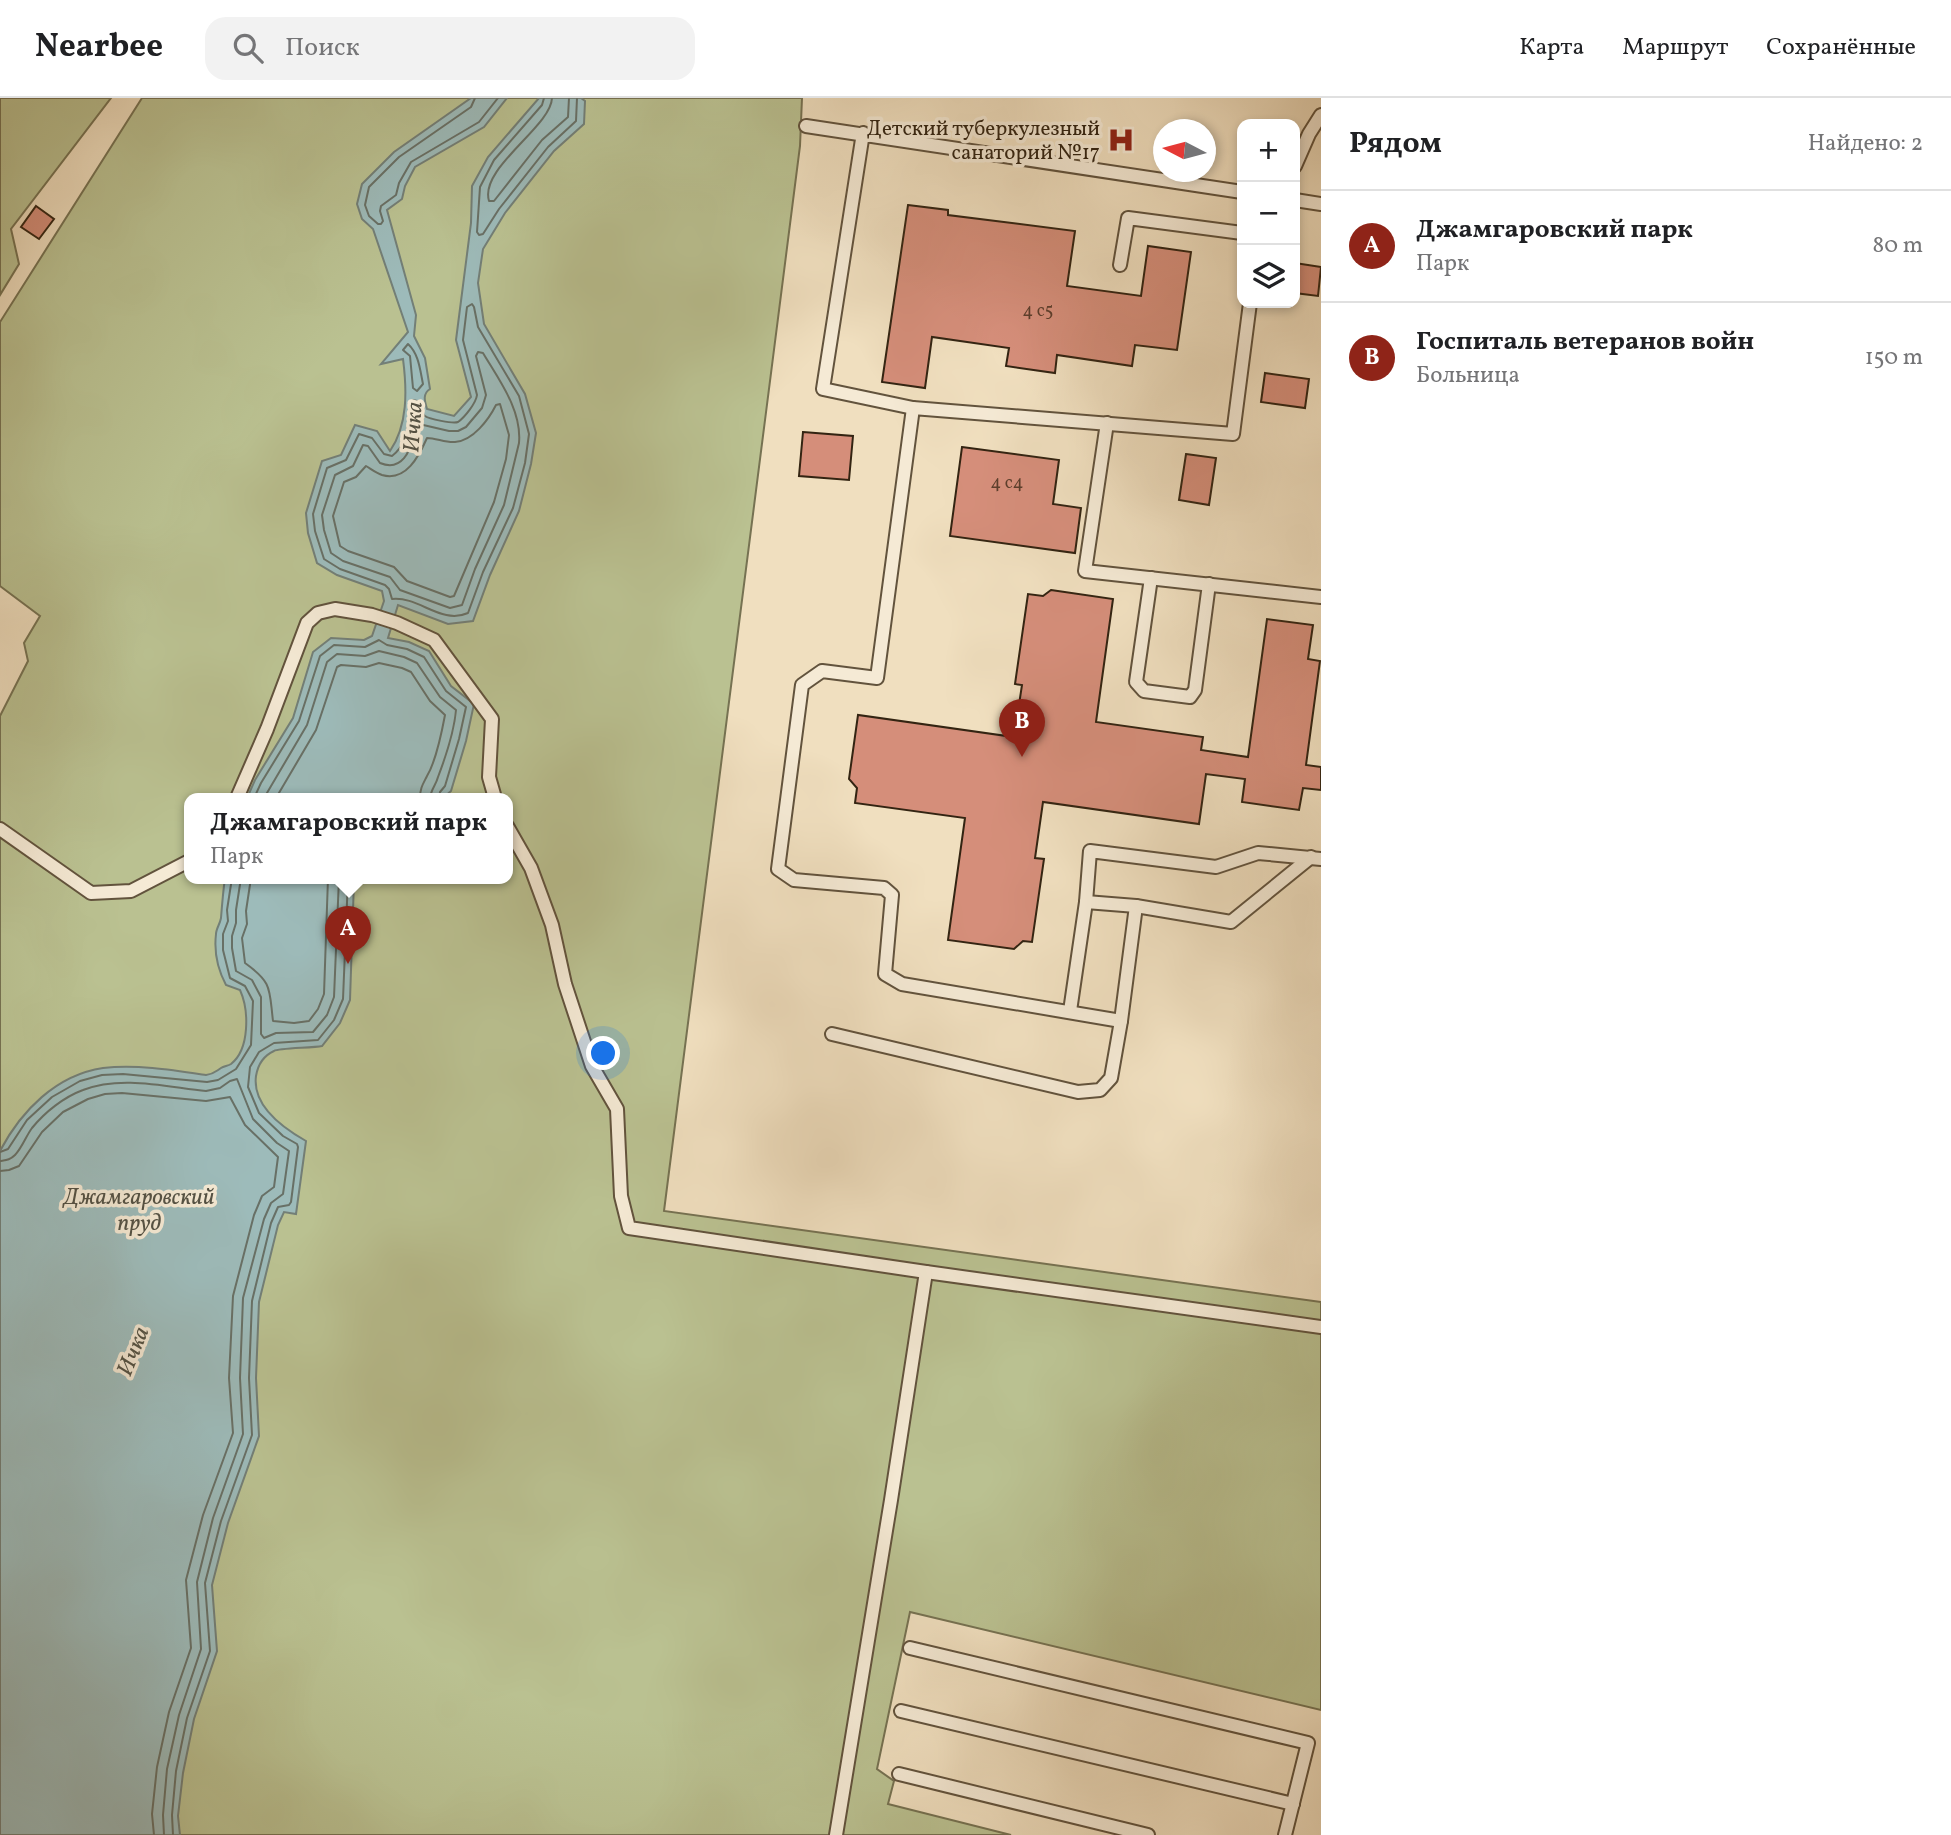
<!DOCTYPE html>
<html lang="ru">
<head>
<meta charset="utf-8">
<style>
  body { margin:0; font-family:Vollkorn,serif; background:#f2f2f2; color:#202124 }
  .controls { position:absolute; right:21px; top:21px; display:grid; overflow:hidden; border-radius:14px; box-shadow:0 4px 10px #0003 }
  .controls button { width:63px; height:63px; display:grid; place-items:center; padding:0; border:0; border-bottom:2px solid #e0e0e0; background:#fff; color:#202124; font:35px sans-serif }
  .compass { position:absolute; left:1153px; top:21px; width:63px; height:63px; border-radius:50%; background:#fff; box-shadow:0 4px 10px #0003; rotate:276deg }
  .you { position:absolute; left:604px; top:956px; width:24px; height:24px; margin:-18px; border:5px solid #fff; border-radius:50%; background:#1a73e8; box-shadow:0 0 0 10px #1a73e833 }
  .badge { display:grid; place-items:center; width:46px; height:46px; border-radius:50%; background:#8f2418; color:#fff; font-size:23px; font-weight:700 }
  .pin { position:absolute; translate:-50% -58px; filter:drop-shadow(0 2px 4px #0008) }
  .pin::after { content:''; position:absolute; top:37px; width:24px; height:21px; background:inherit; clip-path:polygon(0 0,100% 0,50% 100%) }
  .popup { position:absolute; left:184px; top:695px; width:329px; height:91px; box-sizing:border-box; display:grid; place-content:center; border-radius:14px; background:#fff; filter:drop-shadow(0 2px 5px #0005); font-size:23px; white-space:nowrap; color:#757577 }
  .popup b { font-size:26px; color:#202124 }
  .popup::after { content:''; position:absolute; left:50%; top:100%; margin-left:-14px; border:14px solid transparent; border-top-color:#fff }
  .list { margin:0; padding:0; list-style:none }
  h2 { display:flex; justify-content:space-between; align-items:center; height:91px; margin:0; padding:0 28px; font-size:30px }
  h2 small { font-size:23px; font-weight:400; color:#757577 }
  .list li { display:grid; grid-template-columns:46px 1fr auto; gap:21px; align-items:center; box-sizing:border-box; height:112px; padding:0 28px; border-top:2px solid #e0e0e0 }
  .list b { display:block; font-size:26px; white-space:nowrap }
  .list p { margin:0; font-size:23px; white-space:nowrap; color:#757577 }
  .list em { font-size:23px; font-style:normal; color:#757577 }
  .icon { flex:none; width:38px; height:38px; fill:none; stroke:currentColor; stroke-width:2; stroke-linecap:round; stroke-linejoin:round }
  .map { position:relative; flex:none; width:1321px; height:1737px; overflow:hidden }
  header { display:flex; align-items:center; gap:42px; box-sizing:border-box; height:98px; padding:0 35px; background:#fff; border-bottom:2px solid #e0e0e0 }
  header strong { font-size:33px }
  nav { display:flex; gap:38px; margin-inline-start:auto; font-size:24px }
  .search { width:490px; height:63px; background:#f2f2f2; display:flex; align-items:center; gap:18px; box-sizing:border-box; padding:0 24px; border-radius:21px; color:#757577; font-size:26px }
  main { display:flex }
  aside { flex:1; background:#fff }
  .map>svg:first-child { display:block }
</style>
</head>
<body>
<header>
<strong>Nearbee</strong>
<div class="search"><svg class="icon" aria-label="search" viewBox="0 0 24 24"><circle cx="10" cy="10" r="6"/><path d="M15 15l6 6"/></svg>Поиск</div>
<nav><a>Карта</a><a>Маршрут</a><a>Сохранённые</a></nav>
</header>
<main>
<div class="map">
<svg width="1321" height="1737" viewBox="0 0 1321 1737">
  <rect width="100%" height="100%" fill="#f0dfbf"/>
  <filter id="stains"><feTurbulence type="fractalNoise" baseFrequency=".00286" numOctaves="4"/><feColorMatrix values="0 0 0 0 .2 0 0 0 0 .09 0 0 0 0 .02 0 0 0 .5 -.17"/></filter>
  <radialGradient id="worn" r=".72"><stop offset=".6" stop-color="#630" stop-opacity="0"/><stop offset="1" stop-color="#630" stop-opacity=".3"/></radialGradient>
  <g fill="#bac191" stroke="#767252" stroke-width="2" fill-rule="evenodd">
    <path d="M 0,0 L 111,0 L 11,131 L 19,166 L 0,197 Z"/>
    <path d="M 142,0 L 802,0 L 800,48 L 664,1113 L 1321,1204 L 1321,1612 L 910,1514 L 877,1671 L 894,1683 L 888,1706 L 1011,1737 L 0,1737 L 0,618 L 28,563 L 24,545 L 40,518 L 0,488 L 0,224 ZM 189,700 L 507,700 L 507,780 L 189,780 Z"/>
  </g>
  <g fill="#9dbbba" stroke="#737f77" stroke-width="2">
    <path d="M 471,0 L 507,0 L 484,29 L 415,69 L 405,88 L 402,101 L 387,112 L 416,217 L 414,238 L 425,260 L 430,291 C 422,296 425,304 427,311 L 454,318 L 471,299 L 456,242 L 471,125 L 472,88 L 488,59 L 539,0 L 581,0 L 585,3 L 584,26 L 554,53 L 505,115 L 483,151 L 478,185 L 484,226 L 525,296 L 536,335 L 531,366 L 519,413 L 490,477 L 473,523 L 448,526 L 398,507 L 388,540 L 409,544 L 429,553 L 451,588 L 474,606 L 466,643 L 451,693 L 443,700 L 247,700 L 255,682 L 293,620 L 313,554 L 331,540 L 364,542 L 372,538 L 384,503 L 382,493 L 337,477 L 317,465 L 308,435 L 306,415 L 322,363 L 341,357 L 355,327 L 377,333 L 390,353 C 408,327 407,292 403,261 L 381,266 L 408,234 L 373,131 L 362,121 L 357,106 L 362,86 L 394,54 Z"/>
    <path d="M 225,780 L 357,780 L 354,783 L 350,902 L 340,925 L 322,948 C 313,950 279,950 274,953 C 263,958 258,966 256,978 C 252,1008 283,1030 306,1043 L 296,1116 L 284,1114 L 278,1127 L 259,1204 L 256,1280 L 259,1338 L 228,1425 L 212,1487 L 217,1553 L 194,1621 L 183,1675 L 178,1718 L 180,1737 L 0,1737 L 0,1053 C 21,1013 56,977 103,970 C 136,966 173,972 206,977 C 214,976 215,974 221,970 C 224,968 228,968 231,966 C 250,951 249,912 240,892 L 226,887 C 218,872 214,853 216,836 C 216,831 220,826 221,820 C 222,807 223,794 225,780 Z"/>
  </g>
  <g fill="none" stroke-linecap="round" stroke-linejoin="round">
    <g stroke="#687066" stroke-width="2">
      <path d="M 475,0 L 471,9 L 399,59 L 369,89 L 365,107 L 369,118 L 378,126 L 381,126 L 383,123 L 380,113 L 381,108 L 396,97 L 399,85 L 411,64 L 479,24 L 498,0"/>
      <path d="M 544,0 L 542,7 L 494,62 L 480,89 L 477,134 L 479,137 L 483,136 L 499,111 L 548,49 L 576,23 L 577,0"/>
      <path d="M 552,0 C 551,29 479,70 489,103 L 494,103 L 542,42 L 568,19 L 569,0"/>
      <path d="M 472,206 L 474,209 L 478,229 L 519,298 L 529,336 L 525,365 L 513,410 L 483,474 L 468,515 C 441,527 419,498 392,501 L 389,491 L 385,487 L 340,471 L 324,461 L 315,433 L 313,416 L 327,370 L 346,362 L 359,336 L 372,340 L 384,356 L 392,358 C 411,344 406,321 413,302 L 417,303 C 419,308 420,314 425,318 C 429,321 453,326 458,324 C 465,319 476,305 477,297 L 463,242 L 467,209 Z"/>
      <path d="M 408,246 C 419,256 420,272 423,286 L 417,293 L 413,290 L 410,258 L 403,252 Z"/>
      <path d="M 478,254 L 483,255 C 499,282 522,312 519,345 L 504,407 L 475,471 L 462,507 L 450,510 L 400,492 L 390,479 L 343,463 L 331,455 L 324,432 L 322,417 L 335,377 L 353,368 L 363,347 L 368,348 L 380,365 C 407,376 412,343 419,326 L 449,333 L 458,333 L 466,329 L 482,310 L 486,297 L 476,258 Z"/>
      <path d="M 500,306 L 509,337 L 506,361 L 494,404 L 454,498 L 450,499 L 407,483 L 394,469 L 348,453 L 340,448 L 333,418 L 344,384 L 356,379 L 366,368 C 371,371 376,375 382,377 C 406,384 419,358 427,340 C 436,340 446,345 455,344 C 473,343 489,321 496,307 Z"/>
      <path d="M 254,700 L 261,685 L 299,623 L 320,558 L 334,547 L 365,549 L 379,542 L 387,547 L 407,551 L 424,559 L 446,593 L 466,609 L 459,641 L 445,688 L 440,694 L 439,700"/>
      <path d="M 264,700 L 307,627 L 327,564 L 337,556 L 365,558 L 379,553 L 404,559 L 417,565 L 440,599 L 456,612 C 454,635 446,658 438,679 C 436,687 431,691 430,700"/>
      <path d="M 276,700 L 316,632 L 337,569 L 341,567 L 366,569 L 379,565 L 402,570 L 411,574 L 430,603 L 445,617 C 442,633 435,665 427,678 C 423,686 420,690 420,700"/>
      <path d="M 241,780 L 236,812 L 236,825 L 232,838 L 232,850 L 236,873 L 252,882 L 261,899 L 261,936 L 264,940 L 276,935 L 313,934 L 327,917 L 334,899 L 339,780"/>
      <path d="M 251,780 L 246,813 L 247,826 L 242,840 L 245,865 C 273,885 269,891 273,923 L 294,925 L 309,923 L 318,911 L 324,896 L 328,780"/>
      <path d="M 0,1054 L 8,1051 L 27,1022 L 52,999 L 80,983 L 102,977 L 123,976 L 207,984 L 218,982 L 236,971 L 251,947 L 253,903 L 245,888 L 230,880 L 223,852 L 223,836 L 228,823 L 227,812 L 232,780"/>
      <path d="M 0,1063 C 6,1062 10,1062 15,1057 C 22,1050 26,1038 32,1030 C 45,1014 64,999 83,992 C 121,977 167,989 206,993 L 220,990 L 230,983 L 237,981 L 253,1021 L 277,1045 L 289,1053 L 283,1096 L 271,1105 L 264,1121 L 243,1200 L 240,1280 L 243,1336 L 213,1420 L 197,1484 L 201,1551 L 179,1617 L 167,1671 L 163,1717 L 164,1737"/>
      <path d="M 0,1073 L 9,1072 L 19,1068 L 42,1034 L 63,1014 L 88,1001 L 105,996 L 122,995 L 206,1003 L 230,999 L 245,1027 L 278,1059 L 274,1089 L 262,1098 L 254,1117 L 233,1198 L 229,1280 L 233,1335 L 203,1417 L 186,1482 L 191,1550 L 169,1614 L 157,1669 L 152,1716 L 154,1737"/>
      <path d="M 173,1737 L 172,1717 L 176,1673 L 187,1620 L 210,1553 L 205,1485 L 221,1423 L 252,1337 L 249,1280 L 252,1203 L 271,1125 L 278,1109 L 289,1107 L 291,1104 L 298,1049 L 297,1046 L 283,1038 L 259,1015 L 248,989 L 250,969 L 259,954 L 274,945 L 318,942 L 334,922 L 343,901 L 348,780"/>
    </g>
  </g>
  <g fill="#d58e7a" stroke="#332412" stroke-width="2">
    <path d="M 908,107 L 948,112 L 948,117 L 1075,133 L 1067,188 L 1141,198 L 1148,148 L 1191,154 L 1177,252 L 1135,247 L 1132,268 L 1057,257 L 1055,275 L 1006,268 L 1009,250 L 932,239 L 925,290 L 882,284 Z"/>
    <path d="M 36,108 L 54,121 L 39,141 L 21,129 Z"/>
    <path d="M 1295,165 L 1321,169 L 1318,198 L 1295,195 Z"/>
    <path d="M 1265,275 L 1309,281 L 1305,310 L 1261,304 Z"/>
    <path d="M 803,334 L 853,338 L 849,382 L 799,378 Z"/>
    <path d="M 962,349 L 1059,362 L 1053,406 L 1081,410 L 1075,455 L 950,438 Z"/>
    <path d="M 1186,356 L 1216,360 L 1209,407 L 1179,402 Z"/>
    <path d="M 1051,492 L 1113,501 L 1096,624 L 1203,639 L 1201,652 L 1248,659 L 1267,521 L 1313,527 L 1308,561 L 1320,563 L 1306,667 L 1321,669 L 1321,692 L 1303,690 L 1299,712 L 1242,704 L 1245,681 L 1206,676 L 1199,726 L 1043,704 L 1035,760 L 1044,761 L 1032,844 L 1023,843 L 1014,851 L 948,842 L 965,720 L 855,705 L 857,690 L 849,681 L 858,617 L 1014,639 L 1022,587 L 1015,586 L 1028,496 L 1043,498 Z"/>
  </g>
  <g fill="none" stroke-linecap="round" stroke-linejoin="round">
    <defs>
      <g id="service">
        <path d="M 806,28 L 1242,94"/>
        <path d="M 863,35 L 823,291 L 913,310"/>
        <path d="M 1295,68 L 1309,36 L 1321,17"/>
        <path d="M 1295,102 L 1321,106"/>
        <path d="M 1120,167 L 1128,120 L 1242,135"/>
        <path d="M 1107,325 L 1085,473 L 1321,499"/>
        <path d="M 1151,480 L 1136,584 L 1144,593 L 1190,599 L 1195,592 L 1209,486"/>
        <path d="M 237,700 L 267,631 L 307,525 L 318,515 L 335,511 L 372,517 L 397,525 L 434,542 L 492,621 L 489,679 L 495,700"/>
        <path d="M 507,728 L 531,770 L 552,827 L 565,886 L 592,968 L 617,1011 L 621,1098 L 629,1130 L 926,1174 L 1321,1229"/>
        <path d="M 0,731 L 91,795 L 131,793 L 189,763"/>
        <path d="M 1086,804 L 1136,808 L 1231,824 L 1311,759"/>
        <path d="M 1070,913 L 1086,804 L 1090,753 L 1216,769 L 1258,755 L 1321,761"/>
        <path d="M 1121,923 L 902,886 L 885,876 L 892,797 L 884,790 L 794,782 L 778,771 L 802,587 L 822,573 L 877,580 L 913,310 L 1233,336 L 1250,205"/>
        <path d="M 832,936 L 1078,994 L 1100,992 L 1111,980 L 1121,923 L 1136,808"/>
        <path d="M 910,1550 L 1308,1645 L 1285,1737"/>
        <path d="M 901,1613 L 1293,1706"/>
        <path d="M 899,1676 L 1148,1737"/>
        <path d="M 836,1737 L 891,1402 L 926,1174"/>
      </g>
    </defs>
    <use href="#service" stroke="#62533d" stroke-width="16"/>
    <use href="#service" stroke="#f5ead5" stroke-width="12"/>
  </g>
  <defs>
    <symbol id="hospital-bare" viewBox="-9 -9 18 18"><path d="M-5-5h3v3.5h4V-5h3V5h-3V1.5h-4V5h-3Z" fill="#8f2418" stroke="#f5ead5" stroke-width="2.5" paint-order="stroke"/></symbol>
  </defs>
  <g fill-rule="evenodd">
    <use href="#hospital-bare" x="1102" y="23" width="38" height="38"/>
  </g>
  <g text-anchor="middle" stroke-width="7" stroke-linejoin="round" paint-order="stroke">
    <g font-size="18" fill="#5c3e2c">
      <text x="1038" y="218">4 с5</text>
      <text x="1007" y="390">4 с4</text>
    </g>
    <g font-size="21" fill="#332412" stroke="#f5ead5" text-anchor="end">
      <text x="1100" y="37">Детский туберкулезный<tspan x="1100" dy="24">санаторий №17</tspan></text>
    </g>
    <g font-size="23" font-style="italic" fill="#535144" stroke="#f5ead5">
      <text transform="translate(412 329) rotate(-86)" y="8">Ичка</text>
      <text x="139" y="1106">Джамгаровский<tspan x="139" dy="26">пруд</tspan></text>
      <text transform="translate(132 1253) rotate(-68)" y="8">Ичка</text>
    </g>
  </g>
  <rect width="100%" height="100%" filter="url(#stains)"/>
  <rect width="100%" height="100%" fill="url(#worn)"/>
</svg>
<div class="controls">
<button>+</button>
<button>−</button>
<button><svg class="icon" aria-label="layers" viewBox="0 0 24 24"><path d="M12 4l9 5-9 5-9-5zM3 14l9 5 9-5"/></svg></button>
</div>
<svg class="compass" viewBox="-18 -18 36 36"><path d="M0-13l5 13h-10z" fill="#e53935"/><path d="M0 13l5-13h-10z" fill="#757577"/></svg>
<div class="you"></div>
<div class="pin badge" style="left:348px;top:866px">A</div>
<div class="popup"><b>Джамгаровский парк</b>Парк</div>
<div class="pin badge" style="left:1022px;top:659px">B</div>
</div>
<aside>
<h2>Рядом<small>Найдено: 2</small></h2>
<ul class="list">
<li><span class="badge">A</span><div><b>Джамгаровский парк</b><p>Парк</p></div><em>80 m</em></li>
<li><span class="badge">B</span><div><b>Госпиталь ветеранов войн</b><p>Больница</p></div><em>150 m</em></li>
</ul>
</aside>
</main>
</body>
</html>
